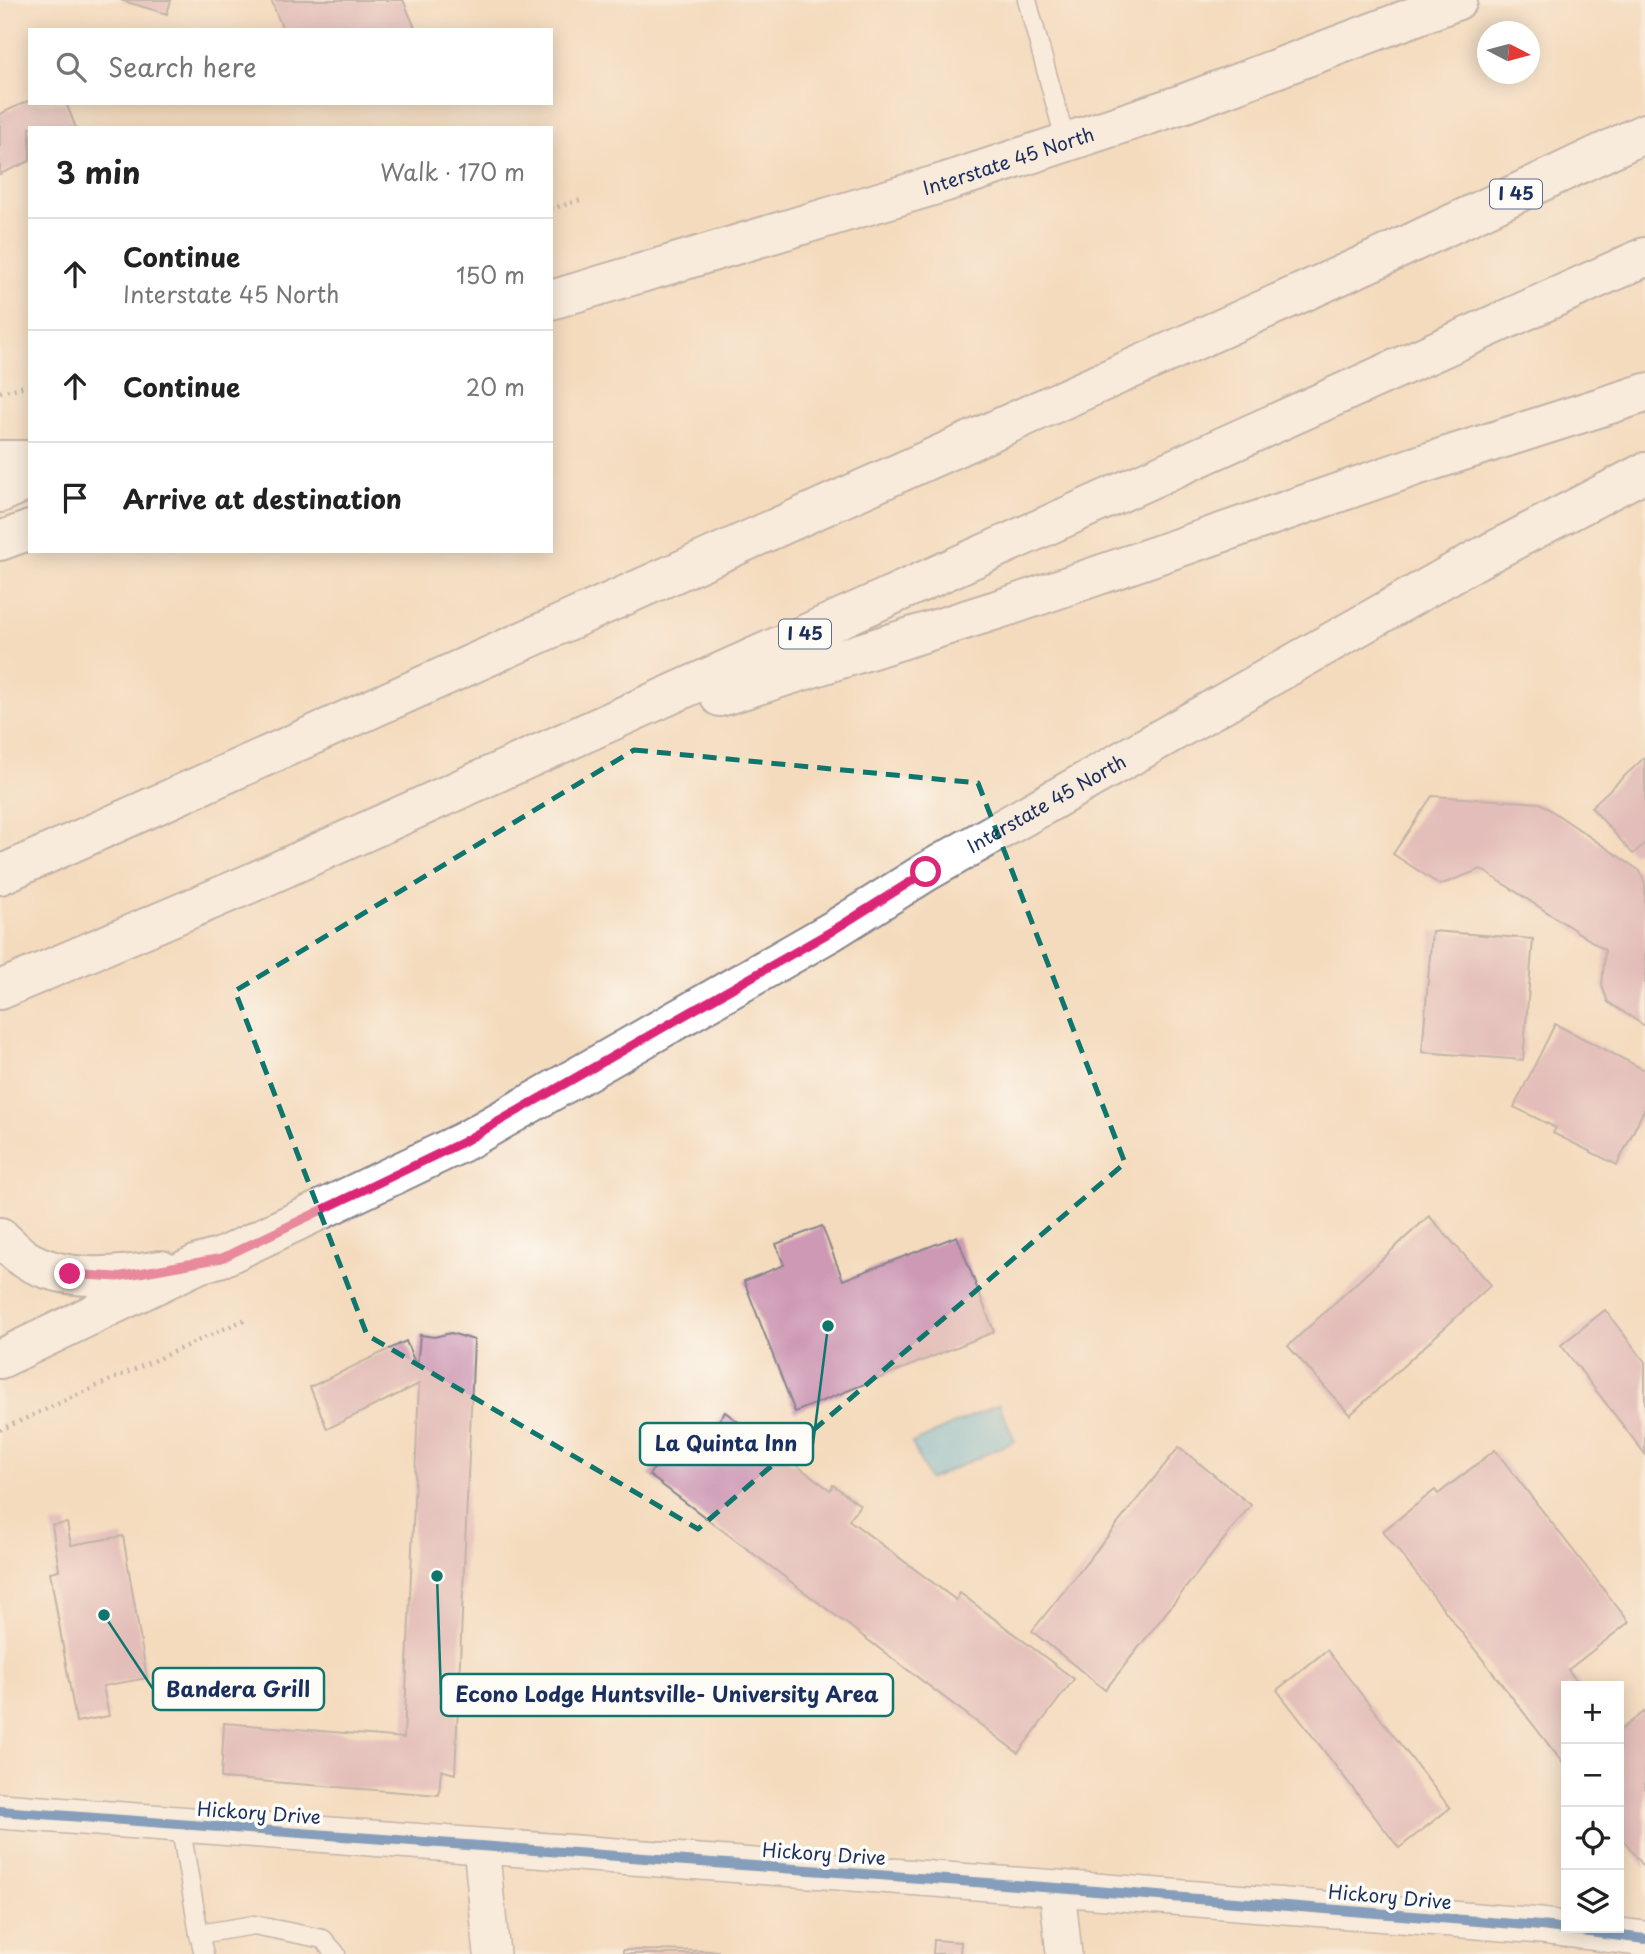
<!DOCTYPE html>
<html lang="en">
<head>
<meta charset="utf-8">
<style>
  body { margin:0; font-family:"Playpen Sans",sans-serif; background:#f6f6f6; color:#222 }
  .controls { position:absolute; right:21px; bottom:21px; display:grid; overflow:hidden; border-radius:0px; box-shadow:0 4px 18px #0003 }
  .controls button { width:63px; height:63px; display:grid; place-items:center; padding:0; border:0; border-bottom:2px solid #e0e0e0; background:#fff; color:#222; font:35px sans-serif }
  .compass { position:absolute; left:1477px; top:21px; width:63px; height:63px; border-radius:50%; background:#fff; box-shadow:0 4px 18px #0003; rotate:96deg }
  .stop { position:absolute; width:21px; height:21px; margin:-16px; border:5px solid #db2777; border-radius:50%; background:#fff }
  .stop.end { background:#db2777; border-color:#fff; box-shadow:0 2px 7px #0008 }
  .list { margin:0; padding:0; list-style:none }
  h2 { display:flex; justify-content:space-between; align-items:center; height:91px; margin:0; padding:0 28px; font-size:30px }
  h2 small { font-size:23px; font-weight:400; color:#767676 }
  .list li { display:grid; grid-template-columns:46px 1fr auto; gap:21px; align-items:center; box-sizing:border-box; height:112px; padding:0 28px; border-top:2px solid #e0e0e0 }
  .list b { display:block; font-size:26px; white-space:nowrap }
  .list p { margin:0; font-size:23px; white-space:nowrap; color:#767676 }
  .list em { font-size:23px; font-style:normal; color:#767676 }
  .icon { flex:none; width:38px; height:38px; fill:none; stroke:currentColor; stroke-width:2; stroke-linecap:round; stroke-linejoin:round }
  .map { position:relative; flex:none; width:1645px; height:1954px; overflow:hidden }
  .search { position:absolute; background:#fff; box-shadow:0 4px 18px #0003; left:28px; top:28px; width:525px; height:77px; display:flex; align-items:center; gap:18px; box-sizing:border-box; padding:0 24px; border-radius:0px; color:#767676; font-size:26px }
  .panel { position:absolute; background:#fff; box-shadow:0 4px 18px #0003; left:28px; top:126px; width:525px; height:427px; border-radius:0px }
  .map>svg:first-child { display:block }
</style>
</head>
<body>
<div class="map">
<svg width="1645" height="1954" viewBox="0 0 1645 1954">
  <rect width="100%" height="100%" fill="#fdfcf7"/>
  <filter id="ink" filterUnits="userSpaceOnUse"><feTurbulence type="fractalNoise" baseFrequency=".0143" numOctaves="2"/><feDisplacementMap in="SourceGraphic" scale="14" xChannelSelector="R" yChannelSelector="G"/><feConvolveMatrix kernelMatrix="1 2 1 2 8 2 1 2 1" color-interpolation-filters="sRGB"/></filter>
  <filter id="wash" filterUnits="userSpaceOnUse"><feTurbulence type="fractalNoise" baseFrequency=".00686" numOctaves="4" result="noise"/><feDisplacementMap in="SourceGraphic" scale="28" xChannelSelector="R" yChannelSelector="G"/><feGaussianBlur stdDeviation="1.57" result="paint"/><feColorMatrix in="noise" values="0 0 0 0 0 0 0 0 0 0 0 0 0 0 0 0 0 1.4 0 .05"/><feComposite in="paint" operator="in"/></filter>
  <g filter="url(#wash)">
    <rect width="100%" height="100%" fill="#f4dbbe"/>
    <path fill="#60bcde" stroke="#3e769e" stroke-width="2" d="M 999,1404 L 1015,1441 L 929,1480 L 912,1443 Z"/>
    <g id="blocks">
      <g fill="#ce99b4">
        <path d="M 120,0 L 171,0 L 167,14 Z"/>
        <path d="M 271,0 L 403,0 L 415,28 L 283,30 Z"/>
        <path d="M 30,100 L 30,103 L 66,103 L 76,128 L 30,128 L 30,161 L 0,174 L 0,114 Z"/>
        <path d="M 1645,757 L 1645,843 L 1633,854 L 1591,807 Z"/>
        <path d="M 1432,796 L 1540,803 L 1640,871 L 1645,884 L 1645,1026 L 1608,1002 L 1602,986 L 1605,950 L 1481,869 L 1440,885 L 1393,854 Z"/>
        <path d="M 1432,931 L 1533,939 L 1523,1060 L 1422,1052 Z"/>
        <path d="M 1555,1024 L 1645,1070 L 1645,1108 L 1617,1165 L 1553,1133 L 1556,1128 L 1514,1107 Z"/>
        <path d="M 1429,1216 L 1491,1285 L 1350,1415 L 1288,1346 Z"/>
        <path d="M 822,1226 L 843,1280 L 957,1236 L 994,1332 L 795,1412 L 744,1281 L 784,1265 L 776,1244 Z"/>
        <path d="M 1605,1310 L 1645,1362 L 1645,1454 L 1561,1345 Z"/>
        <path d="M 451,1333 L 474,1340 L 455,1774 L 441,1770 L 439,1795 L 221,1778 L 224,1723 L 404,1738 L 419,1384 L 327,1429 L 310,1387 L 406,1341 L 417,1368 L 420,1335 L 434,1337 Z"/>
        <path d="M 725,1412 L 830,1490 L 833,1485 L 860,1505 L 849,1520 L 956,1600 L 960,1593 L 1074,1679 L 1018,1753 L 649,1475 L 683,1430 L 701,1444 Z"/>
        <path d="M 1179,1447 L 1251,1505 L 1105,1690 L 1032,1631 Z"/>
        <path d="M 1495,1450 L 1629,1622 L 1568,1670 L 1581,1686 L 1566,1686 L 1566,1767 L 1383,1531 L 1435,1490 L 1438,1494 Z"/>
        <path d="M 67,1523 L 71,1545 L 123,1536 L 147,1678 L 103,1686 L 109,1716 L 76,1722 L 50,1572 L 59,1570 L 52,1525 Z"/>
        <path d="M 1327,1650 L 1450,1808 L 1399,1848 L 1277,1690 Z"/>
        <path d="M 1645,1711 L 1645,1868 L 1619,1834 L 1619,1731 Z"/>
        <path d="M 934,1940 L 961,1942 L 960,1954 L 933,1954 Z"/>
        <path d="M 623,1950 L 718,1951 L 718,1954 L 623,1954 Z"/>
      </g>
    </g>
  </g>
  <g filter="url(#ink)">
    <use href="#blocks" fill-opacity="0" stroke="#88858e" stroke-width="2"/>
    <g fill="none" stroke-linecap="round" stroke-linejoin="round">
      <defs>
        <g id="lane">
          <path d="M 1027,0 L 1066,143"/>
          <path d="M 180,1824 L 199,1934 L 254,1925 L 323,1939 L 336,1954"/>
          <path d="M 199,1934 L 204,1954"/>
        </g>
        <g id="street">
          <path d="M 0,1811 L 1057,1888 L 1541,1926 L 1645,1939"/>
          <path d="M 481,1847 L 492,1954"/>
          <path d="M 1057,1888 L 1064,1954"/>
        </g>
        <g id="secondary">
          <path id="s1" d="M 551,300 L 946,182 L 1185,103 L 1458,0"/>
          <path d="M 0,460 L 30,460"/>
          <path d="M 0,493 L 30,480"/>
          <path d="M 0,541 L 30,530"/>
          <path d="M 0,1237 C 8,1244 16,1253 25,1259 C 65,1283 118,1277 161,1270"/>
          <path id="s2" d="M 0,1359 L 198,1264 L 222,1257 L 463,1142 L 832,931 L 926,872 L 1476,560 L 1645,472"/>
        </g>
        <g id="highway">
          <path d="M 720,697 L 1009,606 L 1416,466 L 1645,393"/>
          <path d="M 0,875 L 1386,255 L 1645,133"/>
          <path d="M 0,990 L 249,884 L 1645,257"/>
        </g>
      </defs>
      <use href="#lane" stroke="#88858e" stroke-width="21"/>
      <use href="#street" stroke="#88858e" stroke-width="38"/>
      <use href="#secondary" stroke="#88858e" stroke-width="42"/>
      <use href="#highway" stroke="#88858e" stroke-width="42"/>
      <g stroke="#88858e" stroke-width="4.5" stroke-dasharray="2 5" stroke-linecap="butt">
        <path d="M 551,209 L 584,199"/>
        <path d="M 0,392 L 30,385"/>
        <path d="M 0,1430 L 248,1318"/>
      </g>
      <use href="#lane" stroke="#fff" stroke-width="18"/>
      <use href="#street" stroke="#fff" stroke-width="35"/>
      <use href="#secondary" stroke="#fff" stroke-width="38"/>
      <use href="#highway" stroke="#fff" stroke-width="38"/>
      <defs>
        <path id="cycleway" d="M 0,1811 L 1057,1888 L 1541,1926 L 1645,1939"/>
      </defs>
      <use href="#cycleway" stroke="#fdfcf7" stroke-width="15"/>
      <use href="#cycleway" stroke="#0057b8" stroke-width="10"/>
    </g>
  </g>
  <g fill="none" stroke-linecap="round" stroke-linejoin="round" filter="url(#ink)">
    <path stroke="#db2777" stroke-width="9" d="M 70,1274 L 117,1277 L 222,1258 L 463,1142 L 832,931 L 926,872"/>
  </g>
  <path d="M0 0H1645V1954H0ZM 634,750 L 978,783 L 1125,1163 L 698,1529 L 367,1335 L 235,991 Z" fill="#f4dbbe" fill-opacity=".55" fill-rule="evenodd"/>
  <path fill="none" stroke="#0f766e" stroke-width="5" stroke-dasharray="14 9" stroke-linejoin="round" d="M 634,750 L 978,783 L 1125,1163 L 698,1529 L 367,1335 L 235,991 Z"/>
  <g text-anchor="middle" stroke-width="7" stroke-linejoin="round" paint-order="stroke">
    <g fill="#fdfcf7" stroke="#5f6c8c" stroke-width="2">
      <rect x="1490" y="179.5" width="52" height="29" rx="5"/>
      <rect x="779" y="619.5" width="52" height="29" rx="5"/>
    </g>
    <g font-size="18" font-weight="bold" fill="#1b2f5e">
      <text x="1516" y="200">I 45</text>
      <text x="805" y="640">I 45</text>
    </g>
    <g font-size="19" fill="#1b2f5e" stroke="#fdfcf7">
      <text dy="7" stroke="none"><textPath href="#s1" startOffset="478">Interstate 45 North</textPath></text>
      <text dy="7" stroke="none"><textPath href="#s2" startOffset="1186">Interstate 45 North</textPath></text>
      <text transform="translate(259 1813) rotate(4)" y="7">Hickory Drive</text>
      <text transform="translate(824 1854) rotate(4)" y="7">Hickory Drive</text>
      <text transform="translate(1390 1897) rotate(5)" y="7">Hickory Drive</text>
    </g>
  </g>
  <path fill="none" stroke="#0f766e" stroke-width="2.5" d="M828 1326L813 1444M104 1615L153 1689M437 1576L441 1695"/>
  <g fill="#0f766e" stroke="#fdfcf7" stroke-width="2.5">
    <circle cx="828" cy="1326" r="7"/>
    <circle cx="104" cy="1615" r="7"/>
    <circle cx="437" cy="1576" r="7"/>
  </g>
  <g fill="#fdfcf7" stroke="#0f766e" stroke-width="2.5">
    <rect x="640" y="1423" width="173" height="42" rx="7"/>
    <rect x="153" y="1668" width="171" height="42" rx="7"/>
    <rect x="441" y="1674" width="452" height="42" rx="7"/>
  </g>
  <g font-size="21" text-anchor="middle" font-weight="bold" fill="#1b2f5e">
    <text x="726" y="1451">La Quinta Inn</text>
    <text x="238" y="1697">Bandera Grill</text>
    <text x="667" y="1702">Econo Lodge Huntsville- University Area</text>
  </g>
</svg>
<div class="controls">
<button>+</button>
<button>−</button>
<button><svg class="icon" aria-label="locate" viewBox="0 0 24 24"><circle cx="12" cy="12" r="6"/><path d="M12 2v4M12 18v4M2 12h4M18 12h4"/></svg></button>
<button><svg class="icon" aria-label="layers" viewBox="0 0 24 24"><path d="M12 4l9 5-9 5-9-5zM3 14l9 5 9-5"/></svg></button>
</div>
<svg class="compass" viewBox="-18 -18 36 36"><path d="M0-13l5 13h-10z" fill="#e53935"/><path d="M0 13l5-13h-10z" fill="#767676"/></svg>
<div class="stop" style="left:926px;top:872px"></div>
<div class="stop end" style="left:70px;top:1274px"></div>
<div class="search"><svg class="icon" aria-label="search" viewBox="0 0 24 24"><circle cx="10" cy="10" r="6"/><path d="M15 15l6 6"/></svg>Search here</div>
<section class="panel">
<h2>3 min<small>Walk · 170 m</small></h2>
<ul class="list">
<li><svg class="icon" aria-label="ahead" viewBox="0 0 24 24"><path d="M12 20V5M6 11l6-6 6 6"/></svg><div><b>Continue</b><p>Interstate 45 North</p></div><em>150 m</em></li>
<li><svg class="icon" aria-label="ahead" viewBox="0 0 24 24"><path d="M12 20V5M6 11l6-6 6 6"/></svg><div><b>Continue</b></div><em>20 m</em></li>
<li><svg class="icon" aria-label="arrive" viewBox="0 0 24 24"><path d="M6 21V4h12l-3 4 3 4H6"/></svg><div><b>Arrive at destination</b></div></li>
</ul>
</section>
</div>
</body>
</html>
